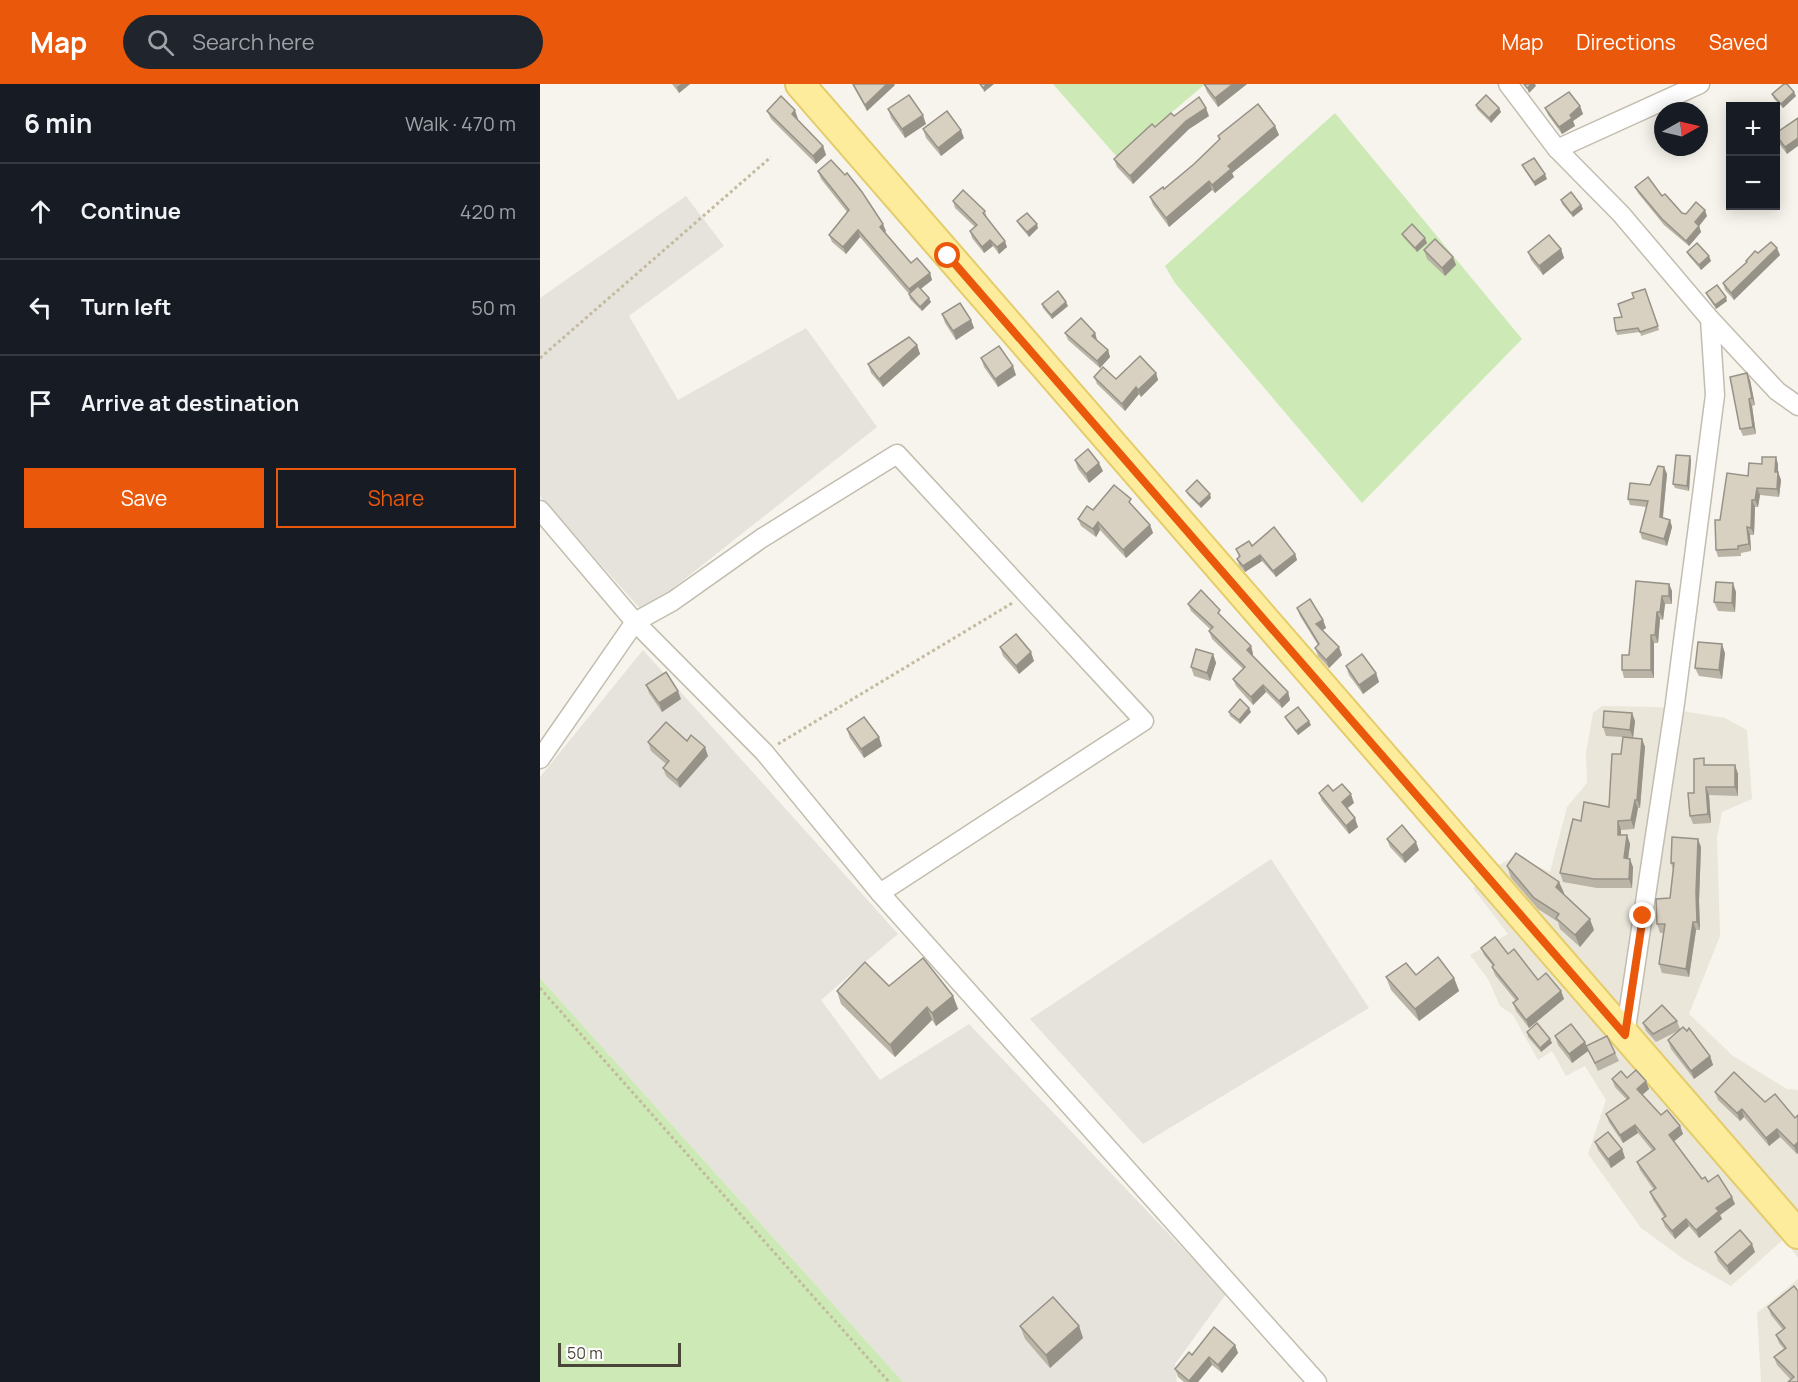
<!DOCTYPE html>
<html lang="en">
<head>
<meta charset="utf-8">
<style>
  body { margin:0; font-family:Manrope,sans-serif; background:#20242c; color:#f1f3f6 }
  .controls { position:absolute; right:18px; top:18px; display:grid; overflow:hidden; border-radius:0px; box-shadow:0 3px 15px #0003 }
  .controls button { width:54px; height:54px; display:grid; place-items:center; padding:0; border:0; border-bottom:2px solid #363941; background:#171b24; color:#f1f3f6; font:30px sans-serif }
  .compass { position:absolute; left:1114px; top:18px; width:54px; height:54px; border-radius:50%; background:#171b24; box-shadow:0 3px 15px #0003; rotate:82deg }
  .scale { position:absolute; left:18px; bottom:15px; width:123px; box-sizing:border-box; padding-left:6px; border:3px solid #4a4539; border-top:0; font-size:16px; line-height:21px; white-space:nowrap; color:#4a4539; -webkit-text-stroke:4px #fff; paint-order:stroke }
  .stop { position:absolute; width:18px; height:18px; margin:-14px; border:4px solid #ea580c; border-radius:50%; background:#fff }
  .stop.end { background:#ea580c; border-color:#fff; box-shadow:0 2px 6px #0008 }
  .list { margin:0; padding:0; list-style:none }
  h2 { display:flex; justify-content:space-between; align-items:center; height:78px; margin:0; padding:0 24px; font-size:26px }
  h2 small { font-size:20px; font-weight:400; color:#9ea1a6 }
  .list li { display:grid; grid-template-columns:39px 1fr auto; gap:18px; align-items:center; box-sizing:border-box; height:96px; padding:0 24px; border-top:2px solid #363941 }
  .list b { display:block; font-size:22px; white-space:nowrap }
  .list em { font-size:20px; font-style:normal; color:#9ea1a6 }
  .actions { display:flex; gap:12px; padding:18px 24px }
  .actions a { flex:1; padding:14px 0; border:2px solid #ea580c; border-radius:0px; text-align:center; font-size:21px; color:#ea580c }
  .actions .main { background:#ea580c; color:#fff }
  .icon { flex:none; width:33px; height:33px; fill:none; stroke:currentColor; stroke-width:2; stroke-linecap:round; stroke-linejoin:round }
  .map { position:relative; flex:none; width:1258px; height:1298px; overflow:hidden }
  header { display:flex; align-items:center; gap:36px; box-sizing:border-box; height:84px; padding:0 30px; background:#ea580c; color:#fff }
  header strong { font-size:28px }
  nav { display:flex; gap:33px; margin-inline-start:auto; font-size:21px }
  .search { width:420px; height:54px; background:#20242c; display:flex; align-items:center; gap:15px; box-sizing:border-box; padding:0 21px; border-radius:33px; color:#9ea1a6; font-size:22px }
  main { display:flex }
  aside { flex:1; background:#171b24 }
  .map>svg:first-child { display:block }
</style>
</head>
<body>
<header>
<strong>Map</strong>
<div class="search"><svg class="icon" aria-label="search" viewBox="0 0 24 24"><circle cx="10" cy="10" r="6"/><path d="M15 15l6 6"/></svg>Search here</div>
<nav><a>Map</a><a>Directions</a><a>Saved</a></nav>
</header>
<main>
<aside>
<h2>6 min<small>Walk · 470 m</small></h2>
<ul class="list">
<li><svg class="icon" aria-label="ahead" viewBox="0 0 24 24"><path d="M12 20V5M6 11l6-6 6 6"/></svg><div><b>Continue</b></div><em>420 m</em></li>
<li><svg class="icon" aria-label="left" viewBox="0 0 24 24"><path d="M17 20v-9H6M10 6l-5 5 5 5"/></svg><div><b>Turn left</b></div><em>50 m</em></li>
<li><svg class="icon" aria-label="arrive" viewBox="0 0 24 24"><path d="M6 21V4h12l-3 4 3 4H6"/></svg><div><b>Arrive at destination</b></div></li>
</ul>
<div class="actions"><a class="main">Save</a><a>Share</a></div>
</aside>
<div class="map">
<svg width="1258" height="1298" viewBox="0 0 1258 1298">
  <rect width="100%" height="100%" fill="#f6f4ec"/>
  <g fill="#eae6da">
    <path d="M 1062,622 L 1118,623 L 1185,634 L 1207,646 L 1212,715 L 1182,728 L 1177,753 L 1180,852 L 1149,930 L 1193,972 L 1247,1005 L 1258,1006 L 1258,1174 L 1244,1155 L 1191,1202 L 1145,1176 L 1101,1144 L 1048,1070 L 1066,1016 L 1045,982 L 1026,992 L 1012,967 L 998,976 L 973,931 L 960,922 L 948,895 L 930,871 L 968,850 L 933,804 L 956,782 L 977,772 L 1010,788 L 1027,723 L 1047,699 L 1046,669 L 1053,629 Z"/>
    <path d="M 1258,1195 L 1258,1298 L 1221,1298 L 1217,1229 Z"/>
  </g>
  <g fill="#e6e3dd">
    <path d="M 146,112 L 184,162 L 89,232 L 138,316 L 266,244 L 337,343 L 103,528 L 0,412 L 0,214 Z"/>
    <path d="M 103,566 L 358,850 L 281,916 L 340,996 L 429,940 L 686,1210 L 635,1280 L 637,1298 L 363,1298 L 0,894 L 0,693 Z"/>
    <path d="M 731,775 L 829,924 L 603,1060 L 490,935 Z"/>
  </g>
  <g fill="#cde9b5">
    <path d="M 513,0 L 665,0 L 578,74 Z"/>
    <path d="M 795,29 L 982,255 L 822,419 L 635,199 L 625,182 Z"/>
    <path d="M 0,894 L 363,1298 L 0,1298 Z"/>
  </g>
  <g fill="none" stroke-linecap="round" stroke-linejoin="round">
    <defs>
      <g id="street">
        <path d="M 968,0 L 1017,65 L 1081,130 L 1170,235 L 1175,311 L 1135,619 L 1085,951"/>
        <path d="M 1017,65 L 1160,0"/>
        <path d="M 1170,235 L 1237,307 L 1258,322"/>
        <path d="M 0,426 L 95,538 L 224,668 L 340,809 L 777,1298"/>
        <path d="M 0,675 L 95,538 L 133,517 L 222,454 L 357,370 L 604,637 L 340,809"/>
      </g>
      <path id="primary" d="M 260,0 L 1258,1150"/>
    </defs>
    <use href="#street" stroke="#c2bdae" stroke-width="21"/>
    <use href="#primary" stroke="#e4cc6b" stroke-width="32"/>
    <g stroke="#c3ba9f" stroke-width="3" stroke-dasharray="3 3" stroke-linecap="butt">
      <path d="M 0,274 L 231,73"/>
      <path d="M 238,660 L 474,518"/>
      <path d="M 0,904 L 349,1298"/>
    </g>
    <use href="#street" stroke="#fff" stroke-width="18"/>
    <use href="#primary" stroke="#feec9d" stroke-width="28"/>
  </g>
  <g fill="#bab4a6">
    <path d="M 132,0 L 150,0 L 139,9 Z"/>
    <path d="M 312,0 L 354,0 L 355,1 L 327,27 Z"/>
    <path d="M 664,0 L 707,0 L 678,23 L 667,8 Z"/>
    <path d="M 1232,10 L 1256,12 L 1243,24 L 1234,15 Z"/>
    <path d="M 936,21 L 959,24 L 961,28 L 951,39 L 937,25 Z"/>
    <path d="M 1040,22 L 1043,30 L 1033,37 L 1035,42 L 1022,50 L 1008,31 L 1005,24 Z"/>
    <path d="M 348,25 L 386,40 L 365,54 L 351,34 Z"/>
    <path d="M 227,27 L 258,35 L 258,36 L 283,62 L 286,71 L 276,80 L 231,35 Z"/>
    <path d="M 634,32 L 669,32 L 649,45 L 593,100 L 577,83 L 574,75 L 615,43 Z"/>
    <path d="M 1258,34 L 1247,70 L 1237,57 L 1236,49 Z"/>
    <path d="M 735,42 L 739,51 L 692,89 L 694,93 L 675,109 L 672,106 L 629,143 L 613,121 L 610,113 L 624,105 L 654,80 L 679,56 L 678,52 Z"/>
    <path d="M 383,45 L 424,54 L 401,72 L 386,54 Z"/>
    <path d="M 982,81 L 1007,95 L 995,102 L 984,85 Z"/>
    <path d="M 278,87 L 346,147 L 345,148 L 371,179 L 390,189 L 392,196 L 381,205 L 391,218 L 382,227 L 370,215 L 369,210 L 320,153 L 306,170 L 292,158 L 289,151 L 307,128 L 281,95 Z"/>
    <path d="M 1095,103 L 1122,112 L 1142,129 L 1167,132 L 1159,142 L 1161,148 L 1149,162 L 1124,141 L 1098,109 Z"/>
    <path d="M 1021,116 L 1041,121 L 1043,125 L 1033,133 L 1022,120 Z"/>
    <path d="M 413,117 L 445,127 L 447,134 L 467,163 L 459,170 L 453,162 L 444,169 L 432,154 L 430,147 L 435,143 L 415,124 Z"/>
    <path d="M 477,137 L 498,144 L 489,153 L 479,141 Z"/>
    <path d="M 862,150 L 887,159 L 877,168 L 864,154 Z"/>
    <path d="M 1021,165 L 1024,174 L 1003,191 L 991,176 L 988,168 Z"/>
    <path d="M 884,166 L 913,173 L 916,181 L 905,192 L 887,175 Z"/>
    <path d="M 1147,168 L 1171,177 L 1161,186 L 1149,172 Z"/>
    <path d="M 1218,169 L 1240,171 L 1194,216 L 1185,206 L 1183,199 L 1207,179 L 1206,177 Z"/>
    <path d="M 1105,205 L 1119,246 L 1101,252 L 1100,248 L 1077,251 L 1076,247 L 1082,233 L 1094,214 Z"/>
    <path d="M 1166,209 L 1187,217 L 1176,225 L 1168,213 Z"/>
    <path d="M 502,220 L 528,222 L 512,235 L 503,224 Z"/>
    <path d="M 402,230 L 431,236 L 434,244 L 416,256 L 405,239 Z"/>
    <path d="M 525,249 L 555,249 L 557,256 L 568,266 L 570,273 L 560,284 L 528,256 Z"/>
    <path d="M 377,261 L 380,270 L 343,303 L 331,289 L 328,280 Z"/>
    <path d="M 441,274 L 476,291 L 458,303 L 444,283 Z"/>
    <path d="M 616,289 L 618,296 L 601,313 L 599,310 L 585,327 L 557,300 L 554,293 L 576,295 Z"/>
    <path d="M 1207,289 L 1210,296 L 1215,321 L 1212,322 L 1216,350 L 1203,352 L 1200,345 Z"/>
    <path d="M 535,376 L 563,387 L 549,399 L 538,385 Z"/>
    <path d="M 1151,376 L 1149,407 L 1135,404 L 1133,400 Z"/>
    <path d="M 1222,380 L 1238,380 L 1238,388 L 1241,396 L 1239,413 L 1220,411 L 1218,423 L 1215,423 L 1214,451 L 1210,451 L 1211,467 L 1201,469 L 1201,472 L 1178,473 L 1176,466 L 1180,436 L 1208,392 Z"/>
    <path d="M 1124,383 L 1127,390 L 1123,434 L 1130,436 L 1132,443 L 1127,462 L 1102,455 L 1100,448 L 1106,423 L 1090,421 L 1088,415 L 1110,401 Z"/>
    <path d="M 646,407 L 671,414 L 661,424 L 648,411 Z"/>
    <path d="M 594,423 L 610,441 L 613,449 L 586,474 L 560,446 L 556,453 L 541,442 L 538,435 L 553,426 Z"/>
    <path d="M 712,462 L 755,470 L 757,476 L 736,493 L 722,477 L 705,488 L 699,481 L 697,475 L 699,473 L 696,465 Z"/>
    <path d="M 1129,500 L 1132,507 L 1132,520 L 1125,520 L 1123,536 L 1120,535 L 1118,559 L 1114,559 L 1114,594 L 1084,594 L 1082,586 Z"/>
    <path d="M 1196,508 L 1195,528 L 1178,527 L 1174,518 Z"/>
    <path d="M 648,520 L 683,534 L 711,562 L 713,570 L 712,571 L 748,608 L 750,616 L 742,624 L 726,608 L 713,621 L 696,602 L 693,595 L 703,585 L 672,555 L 669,547 L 671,546 L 651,527 Z"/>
    <path d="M 757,524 L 783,536 L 786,544 L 783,546 L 802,571 L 789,584 L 778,572 L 775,564 L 778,561 L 760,532 Z"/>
    <path d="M 460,563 L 494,577 L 479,590 L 463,572 Z"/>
    <path d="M 1185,569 L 1182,595 L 1159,592 L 1155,584 Z"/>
    <path d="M 673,570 L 676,579 L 670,597 L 654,592 L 651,583 Z"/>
    <path d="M 806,582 L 836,589 L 839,598 L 823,610 L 809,591 Z"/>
    <path d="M 106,601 L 141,615 L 122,628 L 109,609 Z"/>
    <path d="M 689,628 L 711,628 L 700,640 L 690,632 Z"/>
    <path d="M 1092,629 L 1095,637 L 1093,654 L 1102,655 L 1105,663 L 1100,724 L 1098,724 L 1094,745 L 1081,746 L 1081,751 L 1087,751 L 1090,760 L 1088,775 L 1093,783 L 1092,804 L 1057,804 L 1023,798 L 1020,789 L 1041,737 L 1069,723 L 1081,670 L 1083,653 L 1066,652 L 1063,643 Z"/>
    <path d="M 745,633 L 771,641 L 758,651 L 747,637 Z"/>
    <path d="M 307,645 L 342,662 L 324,674 L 310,654 Z"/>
    <path d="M 147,657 L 168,672 L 140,704 L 126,692 L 123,684 L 126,680 L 111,667 L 108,658 Z"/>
    <path d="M 1166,681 L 1195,681 L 1198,690 L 1198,712 L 1169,711 L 1171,739 L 1153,740 L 1150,732 L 1154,709 Z"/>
    <path d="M 793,707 L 814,719 L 807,724 L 818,743 L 809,750 L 782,717 L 779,709 Z"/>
    <path d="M 847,755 L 879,766 L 865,779 L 850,763 Z"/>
    <path d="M 1161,763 L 1159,817 L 1160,846 L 1156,846 L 1149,893 L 1122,889 L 1119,880 L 1124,849 L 1120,849 L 1117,840 L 1130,814 L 1133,786 L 1131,779 Z"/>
    <path d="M 967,782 L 1019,798 L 1024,809 L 1023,810 L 1054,846 L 1040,863 L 1020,845 L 1018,838 L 998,825 L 971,794 Z"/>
    <path d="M 941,864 L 968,870 L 998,896 L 1021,907 L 1024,915 L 989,944 L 976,927 L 973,919 L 976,917 L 955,891 L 952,883 L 953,882 L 944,871 Z"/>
    <path d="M 876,891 L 914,894 L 919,907 L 879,937 L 851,906 L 846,893 Z"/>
    <path d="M 349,902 L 413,912 L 418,925 L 396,942 L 392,936 L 355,973 L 301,920 L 297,907 Z"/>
    <path d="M 1137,937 L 1140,945 L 1170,972 L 1173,981 L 1154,995 L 1131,965 L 1128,956 L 1140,946 L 1116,958 L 1106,947 L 1103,939 Z"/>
    <path d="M 987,948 L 1010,955 L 1012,959 L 1001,968 L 988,953 Z"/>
    <path d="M 1015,952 L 1045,958 L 1048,967 L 1032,979 L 1018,961 Z"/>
    <path d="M 1046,962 L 1075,969 L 1079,977 L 1058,987 Z"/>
    <path d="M 1087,994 L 1106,997 L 1109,1005 L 1102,1011 L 1121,1031 L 1140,1042 L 1143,1050 L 1134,1057 L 1162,1095 L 1168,1098 L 1195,1120 L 1180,1131 L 1182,1135 L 1159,1154 L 1149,1142 L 1135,1155 L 1125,1143 L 1122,1135 L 1124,1133 L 1113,1116 L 1110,1108 L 1114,1106 L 1100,1086 L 1097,1078 L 1112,1066 L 1098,1049 L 1083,1059 L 1069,1038 L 1066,1030 L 1087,1016 L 1075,1003 L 1072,995 Z"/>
    <path d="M 1175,1008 L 1225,1018 L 1255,1034 L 1258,1031 L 1258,1069 L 1257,1070 L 1240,1053 L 1229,1062 L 1204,1033 L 1200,1037 L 1178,1016 Z"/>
    <path d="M 1055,1058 L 1082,1065 L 1085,1074 L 1071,1084 L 1058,1066 Z"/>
    <path d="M 1175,1168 L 1215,1168 L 1190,1191 L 1178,1177 Z"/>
    <path d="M 1254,1202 L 1258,1298 L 1251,1296 L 1237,1281 L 1234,1273 L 1244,1265 L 1239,1259 L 1236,1251 L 1243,1246 L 1231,1231 L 1228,1223 Z"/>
    <path d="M 480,1242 L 539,1242 L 543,1254 L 510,1284 L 485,1255 Z"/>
    <path d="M 695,1261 L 698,1269 L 682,1289 L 672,1281 L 658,1298 L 644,1298 L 638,1293 L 635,1285 L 652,1271 Z"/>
  </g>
  <g fill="#979287">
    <path d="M 141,0 L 150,0 L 139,9 L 137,3 Z"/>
    <path d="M 347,0 L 354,0 L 355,1 L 327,27 L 325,21 Z"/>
    <path d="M 447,0 L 454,0 L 444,8 L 443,4 Z"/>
    <path d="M 693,0 L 707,0 L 678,23 L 675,14 Z"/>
    <path d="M 992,0 L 995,0 L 996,2 L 989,9 L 987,4 Z"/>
    <path d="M 1254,8 L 1256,12 L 1243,24 L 1241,20 Z"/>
    <path d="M 1040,22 L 1043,30 L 1033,37 L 1035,42 L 1022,50 L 1019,43 L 1030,31 Z"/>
    <path d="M 666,24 L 669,32 L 649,45 L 593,100 L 590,92 L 646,37 Z"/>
    <path d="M 959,24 L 961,28 L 951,39 L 949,34 Z"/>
    <path d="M 255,26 L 258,35 L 255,38 L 252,30 Z"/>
    <path d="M 383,31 L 386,40 L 365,54 L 362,45 Z"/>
    <path d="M 735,42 L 739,51 L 692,89 L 694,93 L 675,109 L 672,101 L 688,82 Z"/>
    <path d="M 421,46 L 424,54 L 401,72 L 398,64 Z"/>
    <path d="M 1258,54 L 1258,62 L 1247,70 L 1245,63 Z"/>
    <path d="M 283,62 L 286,71 L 276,80 L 273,72 Z"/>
    <path d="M 1005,90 L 1007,95 L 995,102 L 994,98 Z"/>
    <path d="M 669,97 L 672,106 L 629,143 L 626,134 Z"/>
    <path d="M 1041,121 L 1043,125 L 1033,133 L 1031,129 Z"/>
    <path d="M 1165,126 L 1167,132 L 1159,142 L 1161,148 L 1149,162 L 1146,157 L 1155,138 Z"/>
    <path d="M 343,140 L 346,147 L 343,150 L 340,143 Z"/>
    <path d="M 497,140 L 498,144 L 489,153 L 487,148 Z"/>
    <path d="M 318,146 L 320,153 L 306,170 L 303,163 Z"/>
    <path d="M 885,154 L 887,159 L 877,168 L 875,164 Z"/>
    <path d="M 450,156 L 453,162 L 444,169 L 442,163 Z"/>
    <path d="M 465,157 L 467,163 L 459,170 L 457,163 Z"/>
    <path d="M 1237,164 L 1240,171 L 1194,216 L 1191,209 Z"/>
    <path d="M 1021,165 L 1024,174 L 1003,191 L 999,182 Z"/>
    <path d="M 1169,172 L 1171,177 L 1161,186 L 1159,181 Z"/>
    <path d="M 913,173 L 916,181 L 905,192 L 902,184 Z"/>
    <path d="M 390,189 L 392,196 L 371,212 L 369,205 Z"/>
    <path d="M 1186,213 L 1187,217 L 1176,225 L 1175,221 Z"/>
    <path d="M 389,214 L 391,218 L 382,227 L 380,223 Z"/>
    <path d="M 526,218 L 528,222 L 512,235 L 511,231 Z"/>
    <path d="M 431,236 L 434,244 L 416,256 L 413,247 Z"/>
    <path d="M 555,249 L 557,256 L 554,259 L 552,252 Z"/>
    <path d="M 377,261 L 380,270 L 343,303 L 339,295 Z"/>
    <path d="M 568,266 L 570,273 L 560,284 L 557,277 Z"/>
    <path d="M 473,282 L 476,291 L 458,303 L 455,295 Z"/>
    <path d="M 616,289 L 618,296 L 601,313 L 598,306 Z"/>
    <path d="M 1207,289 L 1210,296 L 1215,321 L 1212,314 Z"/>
    <path d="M 596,303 L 599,310 L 585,327 L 582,320 Z"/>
    <path d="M 1209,315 L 1212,322 L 1216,350 L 1213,343 Z"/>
    <path d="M 1150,372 L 1151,376 L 1149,407 L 1147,402 Z"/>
    <path d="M 1236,373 L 1238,380 L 1238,390 L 1238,388 L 1241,396 L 1239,413 L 1237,405 L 1235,388 Z"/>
    <path d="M 559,379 L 563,387 L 549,399 L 546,390 Z"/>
    <path d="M 1124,383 L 1127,390 L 1122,440 L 1120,433 Z"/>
    <path d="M 1217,404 L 1220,411 L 1218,423 L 1215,416 Z"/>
    <path d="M 670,410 L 671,414 L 661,424 L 659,420 Z"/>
    <path d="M 1212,416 L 1215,423 L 1214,451 L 1211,444 Z"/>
    <path d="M 1130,436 L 1132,443 L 1127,462 L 1124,455 Z"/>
    <path d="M 558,438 L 560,446 L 556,453 L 553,445 Z"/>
    <path d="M 610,441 L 613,449 L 586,474 L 583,466 Z"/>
    <path d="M 1207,443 L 1210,451 L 1211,467 L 1209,460 Z"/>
    <path d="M 755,470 L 757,476 L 736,493 L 733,487 Z"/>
    <path d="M 720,471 L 722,477 L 705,488 L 703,482 Z"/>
    <path d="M 1193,499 L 1196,508 L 1195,528 L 1192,519 Z"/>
    <path d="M 1129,500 L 1132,507 L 1132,520 L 1129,512 Z"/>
    <path d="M 1122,512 L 1125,520 L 1123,536 L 1120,528 Z"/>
    <path d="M 1117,528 L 1120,535 L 1118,559 L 1115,551 Z"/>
    <path d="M 783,536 L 786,544 L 779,548 L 776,540 Z"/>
    <path d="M 1111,551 L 1114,559 L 1114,594 L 1111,586 Z"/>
    <path d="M 1182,560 L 1185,569 L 1182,595 L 1179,586 Z"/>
    <path d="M 711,562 L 713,570 L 710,574 L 707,566 Z"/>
    <path d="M 799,563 L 802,571 L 789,584 L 786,576 Z"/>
    <path d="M 491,568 L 494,577 L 479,590 L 476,582 Z"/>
    <path d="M 673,570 L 676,579 L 670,597 L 667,589 Z"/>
    <path d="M 836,589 L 839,598 L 823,610 L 819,601 Z"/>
    <path d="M 723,601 L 726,608 L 713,621 L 711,613 Z"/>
    <path d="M 138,607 L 141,615 L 122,628 L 119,619 Z"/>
    <path d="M 748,608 L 750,616 L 742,624 L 739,617 Z"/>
    <path d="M 709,624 L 711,628 L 700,640 L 699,636 Z"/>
    <path d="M 1092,629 L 1095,637 L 1093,654 L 1090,646 Z"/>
    <path d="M 769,637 L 771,641 L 758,651 L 756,647 Z"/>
    <path d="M 339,653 L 342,662 L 324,674 L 321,665 Z"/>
    <path d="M 1102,655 L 1105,663 L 1100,724 L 1097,716 Z"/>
    <path d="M 165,663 L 168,672 L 140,704 L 137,696 Z"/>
    <path d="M 1195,681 L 1198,690 L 1198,712 L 1195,703 Z"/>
    <path d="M 1166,703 L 1169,711 L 1171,739 L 1168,730 Z"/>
    <path d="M 811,710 L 814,719 L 805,726 L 802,718 Z"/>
    <path d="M 1095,716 L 1098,724 L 1094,745 L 1091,736 Z"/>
    <path d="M 815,734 L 818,743 L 809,750 L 806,742 Z"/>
    <path d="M 1078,737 L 1081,746 L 1081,759 L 1078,751 Z"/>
    <path d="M 1087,751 L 1090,760 L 1087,783 L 1084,774 Z"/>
    <path d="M 1158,755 L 1161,763 L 1159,817 L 1160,846 L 1157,838 L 1156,809 Z"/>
    <path d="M 876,758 L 879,766 L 865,779 L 862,771 Z"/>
    <path d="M 1090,775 L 1093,783 L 1092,804 L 1089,795 Z"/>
    <path d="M 1019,798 L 1024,809 L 1020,815 L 1016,803 Z"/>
    <path d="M 1050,835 L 1054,846 L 1040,863 L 1035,851 Z"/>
    <path d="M 1153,838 L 1156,846 L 1149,893 L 1146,885 Z"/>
    <path d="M 914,894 L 919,907 L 879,937 L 875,925 Z"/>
    <path d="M 1021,907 L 1024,915 L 989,944 L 986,936 Z"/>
    <path d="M 413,912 L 418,925 L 396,942 L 392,929 Z"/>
    <path d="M 387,923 L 392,936 L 355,973 L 350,961 Z"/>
    <path d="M 1010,955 L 1012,959 L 1001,968 L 1000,964 Z"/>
    <path d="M 1045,958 L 1048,967 L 1032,979 L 1029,970 Z"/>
    <path d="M 1170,972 L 1173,981 L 1154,995 L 1151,987 Z"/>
    <path d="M 1106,997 L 1109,1005 L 1100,1013 L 1097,1005 Z"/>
    <path d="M 1202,1025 L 1204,1033 L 1200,1037 L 1197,1029 Z"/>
    <path d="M 1095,1041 L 1098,1049 L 1083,1059 L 1080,1051 Z"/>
    <path d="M 1140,1042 L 1143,1050 L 1132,1059 L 1129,1051 Z"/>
    <path d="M 1237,1045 L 1240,1053 L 1229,1062 L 1226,1054 Z"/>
    <path d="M 1258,1058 L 1258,1069 L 1257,1070 L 1254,1062 Z"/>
    <path d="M 1082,1065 L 1085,1074 L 1071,1084 L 1068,1075 Z"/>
    <path d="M 1192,1113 L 1195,1120 L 1180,1131 L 1182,1135 L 1159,1154 L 1156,1146 L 1176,1124 Z"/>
    <path d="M 1146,1135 L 1149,1142 L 1135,1155 L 1132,1147 Z"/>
    <path d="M 1212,1160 L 1215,1168 L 1190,1191 L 1187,1182 Z"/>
    <path d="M 539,1242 L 543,1254 L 510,1284 L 506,1271 Z"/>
    <path d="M 695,1261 L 698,1269 L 682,1289 L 678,1281 Z"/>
    <path d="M 669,1273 L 672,1281 L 658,1298 L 650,1298 L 649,1297 Z"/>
  </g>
  <g fill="#d8d1c1" stroke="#979287" stroke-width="1.5">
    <path d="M 313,0 L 347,0 L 325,21 Z"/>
    <path d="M 440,0 L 447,0 L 443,4 Z"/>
    <path d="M 664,0 L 693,0 L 675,14 Z"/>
    <path d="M 984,0 L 992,0 L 987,4 Z"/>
    <path d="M 1244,0 L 1247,0 L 1254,8 L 1241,20 L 1232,10 Z"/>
    <path d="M 1029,8 L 1040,22 L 1030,31 L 1032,34 L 1019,43 L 1005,24 Z"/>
    <path d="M 369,11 L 383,31 L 362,45 L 348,25 Z"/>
    <path d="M 946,11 L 959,24 L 949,34 L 936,21 Z"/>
    <path d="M 241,12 L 255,26 L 252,30 L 283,62 L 273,72 L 227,27 Z"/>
    <path d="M 659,13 L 666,24 L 646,37 L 590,92 L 574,75 L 612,40 L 615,43 L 631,29 L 634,32 Z"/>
    <path d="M 718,20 L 735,42 L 688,82 L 691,85 L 672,101 L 669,97 L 626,134 L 610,113 L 623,103 L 624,105 L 654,80 L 680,55 L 678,52 Z"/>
    <path d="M 407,27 L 421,46 L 398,64 L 383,45 Z"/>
    <path d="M 1258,34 L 1258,54 L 1245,63 L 1236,51 L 1236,49 Z"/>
    <path d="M 994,74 L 1005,90 L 994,98 L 982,81 Z"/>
    <path d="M 291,76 L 305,91 L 307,89 L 322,108 L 343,140 L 340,143 L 371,179 L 377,174 L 390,189 L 369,205 L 318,146 L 303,163 L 289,151 L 309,126 L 278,87 Z"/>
    <path d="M 1108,93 L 1122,112 L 1125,110 L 1142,129 L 1146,130 L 1156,118 L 1165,126 L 1155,138 L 1159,142 L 1146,157 L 1122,135 L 1095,103 Z"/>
    <path d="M 423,106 L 445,127 L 443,129 L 465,157 L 457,163 L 450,156 L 442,163 L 430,147 L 437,141 L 413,117 Z"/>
    <path d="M 1031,108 L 1041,121 L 1031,129 L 1021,116 Z"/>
    <path d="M 487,129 L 497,140 L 487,148 L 477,137 Z"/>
    <path d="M 872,140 L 885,154 L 875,164 L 862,150 Z"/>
    <path d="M 1009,151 L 1021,165 L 999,182 L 988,168 Z"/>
    <path d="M 895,155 L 913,173 L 902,184 L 884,166 Z"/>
    <path d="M 1231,158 L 1237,164 L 1191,209 L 1183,199 L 1207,178 L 1206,177 L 1215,167 L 1218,169 Z"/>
    <path d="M 1157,159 L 1169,172 L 1159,181 L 1147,168 Z"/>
    <path d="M 1177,201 L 1186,213 L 1175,221 L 1166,209 Z"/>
    <path d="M 378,202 L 389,214 L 380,223 L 369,210 Z"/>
    <path d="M 1105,205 L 1118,242 L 1100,248 L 1098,244 L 1076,247 L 1074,234 L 1082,233 L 1078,220 L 1094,214 L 1092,209 Z"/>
    <path d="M 518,207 L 526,218 L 511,231 L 502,220 Z"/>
    <path d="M 420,219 L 431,236 L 413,247 L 402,230 Z"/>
    <path d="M 541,234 L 555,249 L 552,252 L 568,266 L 557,277 L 525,249 Z"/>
    <path d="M 369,253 L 377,261 L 339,295 L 328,280 Z"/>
    <path d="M 459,262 L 473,282 L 455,295 L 441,274 Z"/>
    <path d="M 600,272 L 616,289 L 598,306 L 596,303 L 582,320 L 554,293 L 563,283 L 576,295 Z"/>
    <path d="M 1207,289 L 1212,314 L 1209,315 L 1213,343 L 1200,345 L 1190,293 Z"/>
    <path d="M 548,365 L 559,379 L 546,390 L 535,376 Z"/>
    <path d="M 1136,371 L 1150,372 L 1147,402 L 1133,400 Z"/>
    <path d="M 1222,373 L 1236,373 L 1235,388 L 1238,388 L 1237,405 L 1217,404 L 1215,416 L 1212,416 L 1211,444 L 1207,443 L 1209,460 L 1198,462 L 1198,465 L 1176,466 L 1175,436 L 1180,436 L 1187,389 L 1208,392 L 1209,379 L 1222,380 Z"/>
    <path d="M 1118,382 L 1124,383 L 1120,433 L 1130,436 L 1124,455 L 1100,448 L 1108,417 L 1088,415 L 1090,399 L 1110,401 Z"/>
    <path d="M 657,396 L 670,410 L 659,420 L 646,407 Z"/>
    <path d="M 574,401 L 591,415 L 589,418 L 610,441 L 583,466 L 558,438 L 553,445 L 538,435 L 547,422 L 553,426 Z"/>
    <path d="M 734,443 L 755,470 L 733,487 L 720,471 L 703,482 L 697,475 L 700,472 L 696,465 L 709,457 L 712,462 Z"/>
    <path d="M 1096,497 L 1129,500 L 1129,512 L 1122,512 L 1120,528 L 1117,528 L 1115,551 L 1111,551 L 1111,586 L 1082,586 L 1082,571 L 1089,571 Z"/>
    <path d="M 1176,498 L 1193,499 L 1192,519 L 1174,518 Z"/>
    <path d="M 661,506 L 680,526 L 678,529 L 711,562 L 707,566 L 748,608 L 739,617 L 723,601 L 711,613 L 693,595 L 705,583 L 669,547 L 673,543 L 648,520 Z"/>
    <path d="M 770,515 L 783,536 L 776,540 L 799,563 L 786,576 L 775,564 L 779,560 L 757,524 Z"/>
    <path d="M 476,550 L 491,568 L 476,582 L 460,563 Z"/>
    <path d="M 1158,558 L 1182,560 L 1179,586 L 1155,584 Z"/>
    <path d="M 656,565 L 673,570 L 667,589 L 651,583 Z"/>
    <path d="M 822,570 L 836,589 L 819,601 L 806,582 Z"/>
    <path d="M 126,588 L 138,607 L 119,619 L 106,601 Z"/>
    <path d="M 700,615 L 709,624 L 699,636 L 689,628 Z"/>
    <path d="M 758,623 L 769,637 L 756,647 L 745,633 Z"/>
    <path d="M 1064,627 L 1092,629 L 1090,646 L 1063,643 Z"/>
    <path d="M 324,633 L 339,653 L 321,665 L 307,645 Z"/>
    <path d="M 126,638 L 147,657 L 151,651 L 165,663 L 137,696 L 123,684 L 129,677 L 108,658 Z"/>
    <path d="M 1083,653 L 1102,655 L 1097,716 L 1095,716 L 1091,736 L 1078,737 L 1078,751 L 1087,751 L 1084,774 L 1090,775 L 1089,795 L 1054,795 L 1020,789 L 1033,735 L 1041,737 L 1044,718 L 1069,723 L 1072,670 L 1081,670 Z"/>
    <path d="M 1164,674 L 1164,681 L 1195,681 L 1195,703 L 1166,703 L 1168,730 L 1150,732 L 1148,709 L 1154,709 L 1154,675 Z"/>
    <path d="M 802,700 L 811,710 L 802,718 L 815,734 L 806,742 L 779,709 L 788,701 L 793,707 Z"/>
    <path d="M 862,741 L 876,758 L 862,771 L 847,755 Z"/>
    <path d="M 1132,753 L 1158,755 L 1156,809 L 1157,838 L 1153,838 L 1146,885 L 1119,880 L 1125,840 L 1117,840 L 1116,815 L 1130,814 L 1134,779 L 1131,779 Z"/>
    <path d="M 976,769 L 1019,798 L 1016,803 L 1050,835 L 1035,851 L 1016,834 L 1019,830 L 994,814 L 967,782 Z"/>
    <path d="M 955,853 L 968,870 L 974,865 L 998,896 L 1006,889 L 1021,907 L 986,936 L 973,919 L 978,915 L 952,883 L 954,881 L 941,864 Z"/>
    <path d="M 898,873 L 914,894 L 875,925 L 846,893 L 866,879 L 876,891 Z"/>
    <path d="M 383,874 L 413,912 L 392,929 L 387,923 L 350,961 L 297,907 L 325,878 L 349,902 Z"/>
    <path d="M 1122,921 L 1137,937 L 1113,950 L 1103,939 Z"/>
    <path d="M 997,939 L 1010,955 L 1000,964 L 987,948 Z"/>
    <path d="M 1031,940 L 1045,958 L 1029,970 L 1015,952 Z"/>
    <path d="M 1143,943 L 1147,947 L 1149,944 L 1170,972 L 1151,987 L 1128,956 Z"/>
    <path d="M 1067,952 L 1075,969 L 1055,979 L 1046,962 Z"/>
    <path d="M 1096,986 L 1106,997 L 1097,1005 L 1121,1031 L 1127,1026 L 1140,1042 L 1129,1051 L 1162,1095 L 1165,1093 L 1168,1098 L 1178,1091 L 1192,1113 L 1176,1124 L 1179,1127 L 1156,1146 L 1146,1135 L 1132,1147 L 1122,1135 L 1126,1132 L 1110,1108 L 1116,1104 L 1097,1078 L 1115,1065 L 1095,1041 L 1080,1051 L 1066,1030 L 1089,1014 L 1072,995 L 1081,987 L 1087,994 Z"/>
    <path d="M 1194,988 L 1225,1018 L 1235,1010 L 1255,1034 L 1258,1031 L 1258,1058 L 1254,1062 L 1237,1045 L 1226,1054 L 1202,1025 L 1197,1029 L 1175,1008 Z"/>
    <path d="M 1068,1048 L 1082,1065 L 1068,1075 L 1055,1058 Z"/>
    <path d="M 1200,1146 L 1212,1160 L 1187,1182 L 1175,1168 Z"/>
    <path d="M 1254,1202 L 1258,1207 L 1258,1298 L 1248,1298 L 1254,1293 L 1234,1273 L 1246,1264 L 1236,1251 L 1245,1244 L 1228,1223 Z"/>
    <path d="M 513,1213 L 539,1242 L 506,1271 L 480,1242 Z"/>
    <path d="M 674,1243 L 695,1261 L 678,1281 L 669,1273 L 649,1297 L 635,1285 L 649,1268 L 652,1271 Z"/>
  </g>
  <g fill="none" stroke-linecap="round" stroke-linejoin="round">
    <path stroke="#ea580c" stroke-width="8" d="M 408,172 L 1085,951 L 1103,832"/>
  </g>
</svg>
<div class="controls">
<button>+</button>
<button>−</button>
</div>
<svg class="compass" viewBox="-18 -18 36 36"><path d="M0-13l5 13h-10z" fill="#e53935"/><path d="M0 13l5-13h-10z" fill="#9ea1a6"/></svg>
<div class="scale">50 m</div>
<div class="stop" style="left:408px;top:172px"></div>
<div class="stop end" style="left:1103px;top:832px"></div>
</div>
</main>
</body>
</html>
